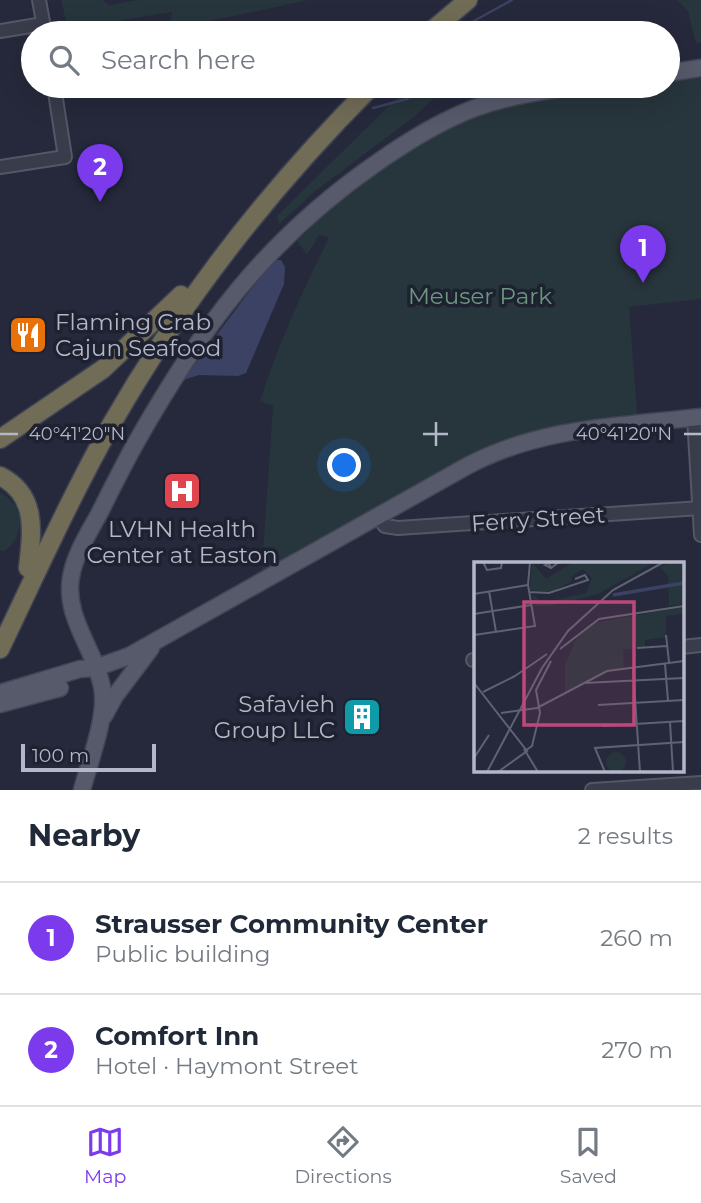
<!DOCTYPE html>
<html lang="en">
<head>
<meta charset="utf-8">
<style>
  body { margin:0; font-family:Montserrat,sans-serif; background:#f6f6f7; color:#1f2937 }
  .scale { position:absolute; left:21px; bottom:18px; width:135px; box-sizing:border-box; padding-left:7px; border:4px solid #b4b7c7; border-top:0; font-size:19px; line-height:24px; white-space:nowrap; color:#b4b7c7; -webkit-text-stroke:5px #1d2130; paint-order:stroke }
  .you { position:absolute; left:345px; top:466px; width:24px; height:24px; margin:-18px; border:5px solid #fff; border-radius:50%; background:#1a73e8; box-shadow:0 0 0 10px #1a73e833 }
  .badge { display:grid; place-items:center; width:46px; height:46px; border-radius:50%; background:#7c3aed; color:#fff; font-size:23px; font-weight:700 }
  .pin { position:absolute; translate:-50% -58px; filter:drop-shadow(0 2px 4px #0008) }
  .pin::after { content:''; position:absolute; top:37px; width:24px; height:21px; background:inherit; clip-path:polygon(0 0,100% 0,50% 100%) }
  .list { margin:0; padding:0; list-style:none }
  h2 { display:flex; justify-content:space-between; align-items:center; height:91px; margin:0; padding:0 28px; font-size:30px }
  h2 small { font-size:23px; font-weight:400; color:#747a83 }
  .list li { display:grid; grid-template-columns:46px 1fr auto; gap:21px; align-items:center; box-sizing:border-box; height:112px; padding:0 28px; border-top:2px solid #e0e1e3 }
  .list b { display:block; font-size:26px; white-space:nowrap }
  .list p { margin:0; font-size:23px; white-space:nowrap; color:#747a83 }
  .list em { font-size:23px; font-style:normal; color:#747a83 }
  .icon { flex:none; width:38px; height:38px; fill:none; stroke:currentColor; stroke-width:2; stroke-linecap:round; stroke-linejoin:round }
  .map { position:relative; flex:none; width:701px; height:790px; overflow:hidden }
  .search { position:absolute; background:#fff; box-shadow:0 7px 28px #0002; left:21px; right:21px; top:21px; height:77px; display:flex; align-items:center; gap:18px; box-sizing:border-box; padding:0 24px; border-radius:38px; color:#747a83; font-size:26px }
  .sheet { height:315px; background:#fff }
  nav { display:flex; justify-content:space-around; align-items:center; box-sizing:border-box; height:98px; border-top:2px solid #e0e1e3; background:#fff; font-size:19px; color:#747a83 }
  nav a { display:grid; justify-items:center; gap:4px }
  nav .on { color:#7c3aed }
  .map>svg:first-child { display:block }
</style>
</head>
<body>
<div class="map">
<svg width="701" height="790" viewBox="0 0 701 790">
  <rect width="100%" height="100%" fill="#25293b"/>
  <g fill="#27353c">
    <path d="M 61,0 L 103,0 L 109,5 L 138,0 L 308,0 L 169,30 L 172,12 L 68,29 Z"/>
    <path d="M 677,0 L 701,0 L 701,42 L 696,44 L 688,11 Z"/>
    <path d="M 701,74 L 701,299 L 629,307 L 638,424 L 536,438 L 261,582 L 273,406 L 260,401 C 278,345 302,291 329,238 L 319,235 L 307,255 L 297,241 L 340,199 L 404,151 L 474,114 L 550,95 L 613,86 L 668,86 L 668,79 Z"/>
    <path d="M 409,86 L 447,86 L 415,116 L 314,192 L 279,224 L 277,216 Z"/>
    <path d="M 0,492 C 24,505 27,536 4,551 L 0,550 Z"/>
  </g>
  <path fill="#3b4263" d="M 276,260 L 281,260 L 285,267 L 284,284 L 246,373 L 238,376 L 199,375 L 183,380 L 251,289 Z"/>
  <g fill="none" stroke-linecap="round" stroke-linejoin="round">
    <g stroke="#3b4263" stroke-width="2.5">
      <path d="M 460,33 L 472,22 L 512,0"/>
      <path d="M 373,108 L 407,99 L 422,86"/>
    </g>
    <defs>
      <g id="minor">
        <path d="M 39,0 L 45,33"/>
        <path d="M 0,31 L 43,24"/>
        <path d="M 0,167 L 65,157 L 54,86"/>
        <path d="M 694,418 L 701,535"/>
        <path d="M 378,517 L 385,526 L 398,528 L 701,508"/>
        <path d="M 682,647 L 701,645"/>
        <path d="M 473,660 L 475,660"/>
        <path d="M 592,790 L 701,783"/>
      </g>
      <g id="major">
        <path d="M 668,73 L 701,68"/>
        <path d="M 0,693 L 80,669 L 95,668 L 129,656 L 467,466 C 540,427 620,426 701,417"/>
        <path d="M 0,704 L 60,688"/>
        <path d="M 104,716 L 115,696 L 151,648"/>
        <path d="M 82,790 C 89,762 108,716 102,687 C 95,649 64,618 71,577 C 75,554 88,534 99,514 C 110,492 121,470 133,448 C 199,330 265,240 378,162 C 408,141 440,121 475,108 C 508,96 543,91 578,86"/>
      </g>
      <g id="highway">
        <path d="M 429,33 L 468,0"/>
        <path d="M 0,439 L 103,369 L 181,295"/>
        <path d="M 0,476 C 38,495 32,532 28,568"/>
        <path d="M 0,649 C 36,574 70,498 111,425 C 182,301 271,187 372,86"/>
      </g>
    </defs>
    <use href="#minor" stroke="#535766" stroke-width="16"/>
    <use href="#major" stroke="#414554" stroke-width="19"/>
    <use href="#highway" stroke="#404453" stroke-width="21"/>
    <use href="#minor" stroke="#383c4b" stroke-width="12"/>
    <use href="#major" stroke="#565a6b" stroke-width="16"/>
    <use href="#highway" stroke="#716c56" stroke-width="18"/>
  </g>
  <path fill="none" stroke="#b4b7c7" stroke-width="2.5" d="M 436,422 L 436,446M 0,434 L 18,434M 423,434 L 448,434M 684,434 L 701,434"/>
  <defs>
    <symbol id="restaurant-square" viewBox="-11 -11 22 22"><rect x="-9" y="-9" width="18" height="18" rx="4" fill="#e8710a" stroke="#1d2130"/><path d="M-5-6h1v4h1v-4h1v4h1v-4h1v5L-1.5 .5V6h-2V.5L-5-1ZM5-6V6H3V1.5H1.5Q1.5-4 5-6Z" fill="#fff"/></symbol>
    <symbol id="hospital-square" viewBox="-11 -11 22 22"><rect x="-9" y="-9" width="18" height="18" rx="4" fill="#e0444e" stroke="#1d2130"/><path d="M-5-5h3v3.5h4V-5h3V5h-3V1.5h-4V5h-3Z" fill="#fff"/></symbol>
    <symbol id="building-square" viewBox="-11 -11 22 22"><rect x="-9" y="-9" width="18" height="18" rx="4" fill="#0f9aa8" stroke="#1d2130"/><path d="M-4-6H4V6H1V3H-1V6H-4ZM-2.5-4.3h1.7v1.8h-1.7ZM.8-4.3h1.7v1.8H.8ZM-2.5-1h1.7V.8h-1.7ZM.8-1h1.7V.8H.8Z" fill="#fff"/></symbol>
  </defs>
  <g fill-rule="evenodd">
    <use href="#restaurant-square" x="6" y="313" width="44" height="44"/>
    <use href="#hospital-square" x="160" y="469" width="44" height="44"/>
    <use href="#building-square" x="340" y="695" width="44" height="44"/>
  </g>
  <g text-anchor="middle" stroke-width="7" stroke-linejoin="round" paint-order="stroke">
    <g font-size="23" fill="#6c9680" stroke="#1d2130">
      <text x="480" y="304">Meuser Park</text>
    </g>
    <g font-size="23" fill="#b4b7c7" stroke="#1d2130" text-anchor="start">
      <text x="55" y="330">Flaming Crab<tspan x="55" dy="26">Cajun Seafood</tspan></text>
      <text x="182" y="537" text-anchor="middle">LVHN Health<tspan x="182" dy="26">Center at Easton</tspan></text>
      <text x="335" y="712" text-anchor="end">Safavieh<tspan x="335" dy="26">Group LLC</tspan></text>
    </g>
    <g font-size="23" fill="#b4b7c7" stroke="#1d2130">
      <text transform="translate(538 519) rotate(-4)" y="8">Ferry Street</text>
    </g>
  </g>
  <g transform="translate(474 562)">
    <rect width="210" height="210" fill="#25293b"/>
    <path d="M 58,0 L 72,17 L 99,0 L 181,0 L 124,32 L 77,44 L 61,44 L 58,31 L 68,41 L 112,31 L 118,16 L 109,7 L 98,14 L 97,20 L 76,30 L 56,28 ZM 197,0 L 210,0 L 210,42 L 195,44 L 194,14 L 186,5 ZM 210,45 L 210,52 L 192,54 L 192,75 L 171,78 L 171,85 L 149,88 L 150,106 L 137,108 L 91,131 L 91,103 L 102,77 L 118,61 ZM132 200a10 10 0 1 1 20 0a10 10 0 1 1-20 0Z" fill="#27353c"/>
    <path fill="none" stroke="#3b4263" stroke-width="3.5" d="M 139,33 L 210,21"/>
    <path fill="none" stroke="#5e6273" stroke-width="2" d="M 9,0 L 13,8 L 27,6 L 28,0M 77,6 L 71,3 L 75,1 L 77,6 L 85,0M 15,29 L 22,70M 55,30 L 75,31 L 114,18 L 111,13 L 101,17M 0,32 L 54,23M 0,52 L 57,43M 0,73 L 61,64 L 54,23 L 56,0M 192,73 L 195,100M 163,86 L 193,84M 86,87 L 125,57 L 210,44M 191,102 L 194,139M 159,106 L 166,210M 41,114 L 73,92M 0,121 L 53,189 L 24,210M 110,121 L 210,116M 9,130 L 41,114M 124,143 L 210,138M 27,151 L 63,146 L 133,109 L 210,99M 196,160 L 199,210M 128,164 L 210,159M 50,187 L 64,210M 51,189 L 58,184 L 66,151 L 62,128 L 77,99M 0,196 L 15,173M 13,210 L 68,106 L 94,69 L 139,28 L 190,0M 131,210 L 121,186 L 210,180"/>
    <path fill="#be487b" fill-opacity="0.15" stroke="#be487b" stroke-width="3.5" d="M 50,40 L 160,40 L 160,163 L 50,163 Z"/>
    <rect width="210" height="210" fill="none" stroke="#b4b7c7" stroke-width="3.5"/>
  </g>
  <g font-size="18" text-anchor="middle" fill="#b4b7c7" stroke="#1d2130" stroke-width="7" stroke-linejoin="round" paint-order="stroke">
    <text x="77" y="440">40°41'20"N</text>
    <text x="624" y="440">40°41'20"N</text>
  </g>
</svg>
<div class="scale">100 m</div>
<div class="you"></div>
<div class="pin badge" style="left:643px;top:283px">1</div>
<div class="pin badge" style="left:100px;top:202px">2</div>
<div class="search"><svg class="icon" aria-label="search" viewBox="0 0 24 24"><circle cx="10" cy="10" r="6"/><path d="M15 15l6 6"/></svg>Search here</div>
</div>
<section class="sheet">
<h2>Nearby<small>2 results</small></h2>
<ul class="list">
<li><span class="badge">1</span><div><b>Strausser Community Center</b><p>Public building</p></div><em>260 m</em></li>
<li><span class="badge">2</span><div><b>Comfort Inn</b><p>Hotel · Haymont Street</p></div><em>270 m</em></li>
</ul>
</section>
<nav>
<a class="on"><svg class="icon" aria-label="map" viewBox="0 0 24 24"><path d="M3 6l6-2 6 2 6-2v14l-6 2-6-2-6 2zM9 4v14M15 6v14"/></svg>Map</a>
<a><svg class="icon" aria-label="directions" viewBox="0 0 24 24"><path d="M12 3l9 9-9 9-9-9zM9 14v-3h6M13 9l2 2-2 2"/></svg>Directions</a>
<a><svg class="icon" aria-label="saved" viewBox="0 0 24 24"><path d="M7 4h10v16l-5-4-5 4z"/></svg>Saved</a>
</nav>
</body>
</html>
